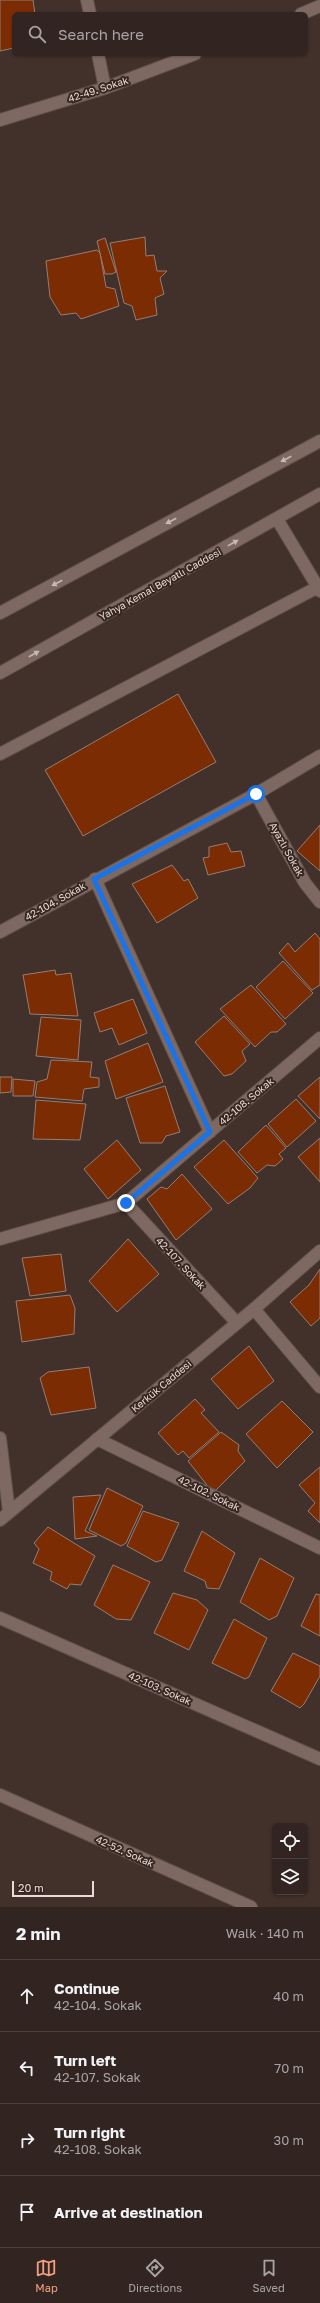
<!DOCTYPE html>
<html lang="en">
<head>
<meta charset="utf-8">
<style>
  body { margin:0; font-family:"Golos Text",sans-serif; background:#3d302d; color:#f1f3f6 }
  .controls { position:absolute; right:12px; bottom:12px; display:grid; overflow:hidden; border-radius:6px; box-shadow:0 1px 3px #0004 }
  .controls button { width:36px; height:36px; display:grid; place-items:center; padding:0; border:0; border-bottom:1px solid #4d413e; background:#322420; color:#f1f3f6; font:20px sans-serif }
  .scale { position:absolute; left:12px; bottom:10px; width:82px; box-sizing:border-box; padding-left:4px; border:2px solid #e7dbd7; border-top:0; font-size:11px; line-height:14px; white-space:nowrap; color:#e7dbd7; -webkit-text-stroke:3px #372620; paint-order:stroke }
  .stop { position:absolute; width:12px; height:12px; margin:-9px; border:3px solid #1a73e8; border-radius:50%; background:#fff }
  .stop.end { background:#1a73e8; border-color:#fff; box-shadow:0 1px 4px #0008 }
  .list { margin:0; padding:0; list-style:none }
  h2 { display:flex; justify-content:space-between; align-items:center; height:52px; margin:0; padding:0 16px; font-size:17px }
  h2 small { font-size:13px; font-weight:400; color:#a8a4a5 }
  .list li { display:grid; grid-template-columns:26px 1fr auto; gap:12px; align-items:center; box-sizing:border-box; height:72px; padding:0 16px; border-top:1px solid #4d413e }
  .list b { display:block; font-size:15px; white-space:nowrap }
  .list p { margin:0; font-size:13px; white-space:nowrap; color:#a8a4a5 }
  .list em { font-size:13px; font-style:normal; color:#a8a4a5 }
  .icon { flex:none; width:22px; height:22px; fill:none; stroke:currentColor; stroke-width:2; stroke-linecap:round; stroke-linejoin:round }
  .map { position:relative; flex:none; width:320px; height:1907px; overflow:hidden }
  .search { position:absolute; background:#322420; box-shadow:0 1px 3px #0004; left:12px; right:12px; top:12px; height:44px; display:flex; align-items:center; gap:10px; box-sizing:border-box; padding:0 14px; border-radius:6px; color:#a8a4a5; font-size:15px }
  .sheet { height:340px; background:#322420 }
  nav { display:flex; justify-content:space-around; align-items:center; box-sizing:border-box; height:56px; border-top:1px solid #4d413e; background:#322420; font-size:11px; color:#a8a4a5 }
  nav a { display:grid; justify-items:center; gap:2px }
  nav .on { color:#f2a080 }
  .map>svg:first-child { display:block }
</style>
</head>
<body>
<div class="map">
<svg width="320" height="1907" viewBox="0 0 320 1907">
  <rect width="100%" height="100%" fill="#42302a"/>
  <g fill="#7c2c02" stroke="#937e76">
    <path d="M 0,0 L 33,0 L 35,14 L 14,14 L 14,48 L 0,51 Z"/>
    <path d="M 145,237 L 146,256 L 154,255 L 157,271 L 167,271 L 160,278 L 164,294 L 155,298 L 157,315 L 136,320 L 132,306 L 124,303 L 110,243 Z"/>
    <path d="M 105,238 L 116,272 L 112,274 L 105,274 L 97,241 Z"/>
    <path d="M 97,250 L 100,253 L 106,287 L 115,289 L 119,306 L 81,319 L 76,313 L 61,315 L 50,297 L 46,261 Z"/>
    <path d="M 178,694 L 216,762 L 83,836 L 45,770 Z"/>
    <path d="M 320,825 L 320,871 L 297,851 Z"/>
    <path d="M 227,843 L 231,852 L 241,851 L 245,866 L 208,875 L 203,858 L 209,857 L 209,847 Z"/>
    <path d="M 172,865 L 184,881 L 188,879 L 198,898 L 157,923 L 132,884 Z"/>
    <path d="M 315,933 L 320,939 L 320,985 L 312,990 L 279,953 L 288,943 L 295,952 Z"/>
    <path d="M 283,961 L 313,993 L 285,1019 L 256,987 Z"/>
    <path d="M 55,970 L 56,975 L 71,973 L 78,1016 L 30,1014 L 23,975 Z"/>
    <path d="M 251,985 L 286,1024 L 277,1032 L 271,1032 L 255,1047 L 220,1009 Z"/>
    <path d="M 133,999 L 147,1033 L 119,1045 L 112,1028 L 100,1032 L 94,1013 Z"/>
    <path d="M 224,1016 L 250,1044 L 242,1051 L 246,1061 L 232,1074 L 224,1076 L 195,1042 Z"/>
    <path d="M 41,1017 L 81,1020 L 78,1060 L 36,1056 Z"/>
    <path d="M 148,1043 L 163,1082 L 116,1099 L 105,1061 Z"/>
    <path d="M 51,1060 L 92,1062 L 90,1077 L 99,1078 L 99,1087 L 84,1089 L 82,1101 L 35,1097 L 37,1082 L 47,1079 Z"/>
    <path d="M 0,1077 L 12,1077 L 11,1092 L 0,1093 Z"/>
    <path d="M 320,1077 L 320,1119 L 298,1096 Z"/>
    <path d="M 13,1079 L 35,1081 L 33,1096 L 13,1096 Z"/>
    <path d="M 165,1086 L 180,1132 L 166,1136 L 162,1143 L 140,1143 L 126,1098 Z"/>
    <path d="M 296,1099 L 316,1121 L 287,1147 L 268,1124 Z"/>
    <path d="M 36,1100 L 86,1104 L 80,1140 L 33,1139 Z"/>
    <path d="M 266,1125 L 286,1148 L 279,1154 L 283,1159 L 275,1166 L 267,1165 L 257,1173 L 238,1152 Z"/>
    <path d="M 320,1138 L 320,1182 L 298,1157 Z"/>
    <path d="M 117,1140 L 141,1170 L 108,1199 L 84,1169 Z"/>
    <path d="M 224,1140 L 258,1178 L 250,1188 L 228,1204 L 194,1167 Z"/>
    <path d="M 182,1174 L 212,1209 L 176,1240 L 147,1199 L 161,1187 L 167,1189 Z"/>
    <path d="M 128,1239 L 159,1274 L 117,1312 L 89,1281 Z"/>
    <path d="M 61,1254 L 66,1291 L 30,1296 L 22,1258 Z"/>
    <path d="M 320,1269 L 320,1318 L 311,1326 L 290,1302 L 309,1285 Z"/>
    <path d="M 70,1295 L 75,1308 L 74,1334 L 22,1342 L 16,1301 Z"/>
    <path d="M 249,1346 L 274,1381 L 238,1409 L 211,1379 Z"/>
    <path d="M 89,1367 L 96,1408 L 51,1415 L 40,1378 L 48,1372 Z"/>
    <path d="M 195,1399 L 205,1410 L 201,1413 L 219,1432 L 189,1458 L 183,1451 L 178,1455 L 158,1433 Z"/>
    <path d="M 282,1401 L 313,1432 L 277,1468 L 246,1434 Z"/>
    <path d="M 221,1432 L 239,1445 L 238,1451 L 245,1461 L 216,1490 L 210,1489 L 188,1461 Z"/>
    <path d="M 320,1467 L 320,1523 L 308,1511 L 315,1503 L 299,1485 Z"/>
    <path d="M 107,1488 L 143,1506 L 126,1543 L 121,1546 L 89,1530 Z"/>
    <path d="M 101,1495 L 85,1531 L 97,1536 L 75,1539 L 73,1497 Z"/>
    <path d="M 143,1511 L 179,1523 L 162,1560 L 156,1562 L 127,1546 Z"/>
    <path d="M 48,1527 L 95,1556 L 81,1585 L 70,1584 L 67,1589 L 50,1580 L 52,1572 L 33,1563 L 39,1549 L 34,1543 Z"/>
    <path d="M 202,1531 L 235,1553 L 219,1589 L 207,1588 L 205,1581 L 184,1571 Z"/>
    <path d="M 260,1558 L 294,1578 L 277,1616 L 269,1620 L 240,1602 Z"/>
    <path d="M 113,1565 L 150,1582 L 131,1620 L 116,1619 L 94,1605 Z"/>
    <path d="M 173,1593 L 197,1600 L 208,1610 L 189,1650 L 154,1633 Z"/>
    <path d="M 316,1594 L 320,1595 L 320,1636 L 301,1626 Z"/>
    <path d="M 234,1619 L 267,1638 L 249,1677 L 245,1679 L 212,1663 Z"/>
    <path d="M 293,1653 L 320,1666 L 320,1676 L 304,1704 L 300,1708 L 271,1691 Z"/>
  </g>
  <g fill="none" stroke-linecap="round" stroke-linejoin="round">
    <defs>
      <g id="minor">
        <path d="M 87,0 L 90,14"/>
        <path d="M 301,14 L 320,6"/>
        <path d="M 98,54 L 105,88"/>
        <path d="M 0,120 L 105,88 L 195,54"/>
        <path d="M 277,519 L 320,591"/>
        <path d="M 0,613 L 320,441"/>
        <path d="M 0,673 L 320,494"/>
        <path d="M 0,754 L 320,586"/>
        <path d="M 256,794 L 305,883 L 320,902"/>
        <path d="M 95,879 L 210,1132"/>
        <path d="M 0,932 L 256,794 L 320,756"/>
        <path d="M 126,1203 L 237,1323"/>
        <path d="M 0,1239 L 126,1203 L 320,1038"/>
        <path d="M 254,1309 L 320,1387"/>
        <path d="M 0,1438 L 9,1512"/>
        <path d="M 97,1439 L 320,1548"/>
        <path d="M 0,1520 L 254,1309 L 320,1251"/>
        <path d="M 0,1618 L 320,1759"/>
        <path d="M 0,1795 L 251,1907"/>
      </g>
    </defs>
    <use href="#minor" stroke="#5d4f49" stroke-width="14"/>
    <use href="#minor" stroke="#7d6962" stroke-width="12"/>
  </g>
  <defs><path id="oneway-solid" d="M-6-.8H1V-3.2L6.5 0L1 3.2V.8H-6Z"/></defs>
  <g fill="#c7b9b4">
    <use href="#oneway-solid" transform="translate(286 459) rotate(152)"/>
    <use href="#oneway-solid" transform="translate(171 521) rotate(152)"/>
    <use href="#oneway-solid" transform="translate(233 543) rotate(-29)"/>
    <use href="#oneway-solid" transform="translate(57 583) rotate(152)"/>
    <use href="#oneway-solid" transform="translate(34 654) rotate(-29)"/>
  </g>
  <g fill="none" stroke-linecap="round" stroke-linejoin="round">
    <path stroke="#1a73e8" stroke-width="5" d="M 126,1203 L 210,1132 L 94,879 L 256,794"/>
  </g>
  <g text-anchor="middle" stroke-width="4" stroke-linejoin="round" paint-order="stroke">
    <g font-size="10" fill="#e7dbd7" stroke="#372620">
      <text transform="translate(98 89) rotate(-18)" y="4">42-49. Sokak</text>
      <text transform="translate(160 584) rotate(-29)" y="4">Yahya Kemal Beyatlı Caddesi</text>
      <text transform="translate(287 849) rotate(61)" y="4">Ayazlı Sokak</text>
      <text transform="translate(55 901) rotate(-29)" y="4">42-104. Sokak</text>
      <text transform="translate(246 1101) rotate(-40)" y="4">42-108. Sokak</text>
      <text transform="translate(181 1263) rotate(47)" y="4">42-107. Sokak</text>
      <text transform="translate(161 1386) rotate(-40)" y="4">Kerkük Caddesi</text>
      <text transform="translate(209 1493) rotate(26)" y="4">42-102. Sokak</text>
      <text transform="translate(160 1688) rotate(24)" y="4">42-103. Sokak</text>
      <text transform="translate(125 1851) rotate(24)" y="4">42-52. Sokak</text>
    </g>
  </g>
</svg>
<div class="controls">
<button><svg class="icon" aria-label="locate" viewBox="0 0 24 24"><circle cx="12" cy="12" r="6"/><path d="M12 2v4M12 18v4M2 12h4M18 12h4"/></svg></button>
<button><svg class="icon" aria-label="layers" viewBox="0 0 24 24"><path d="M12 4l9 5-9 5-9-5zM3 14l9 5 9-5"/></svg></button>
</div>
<div class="scale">20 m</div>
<div class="stop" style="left:256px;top:794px"></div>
<div class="stop end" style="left:126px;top:1203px"></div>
<div class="search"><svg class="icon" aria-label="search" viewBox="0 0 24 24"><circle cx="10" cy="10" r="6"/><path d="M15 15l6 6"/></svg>Search here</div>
</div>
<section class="sheet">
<h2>2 min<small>Walk · 140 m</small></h2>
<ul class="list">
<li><svg class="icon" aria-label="ahead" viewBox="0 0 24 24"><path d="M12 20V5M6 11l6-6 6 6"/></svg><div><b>Continue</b><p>42-104. Sokak</p></div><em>40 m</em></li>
<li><svg class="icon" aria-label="left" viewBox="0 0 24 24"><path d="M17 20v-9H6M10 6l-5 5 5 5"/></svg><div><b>Turn left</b><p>42-107. Sokak</p></div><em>70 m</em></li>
<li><svg class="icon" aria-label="right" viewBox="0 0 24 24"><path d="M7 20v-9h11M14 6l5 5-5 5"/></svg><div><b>Turn right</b><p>42-108. Sokak</p></div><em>30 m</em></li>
<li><svg class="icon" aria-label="arrive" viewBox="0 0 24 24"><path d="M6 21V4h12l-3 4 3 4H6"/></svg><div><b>Arrive at destination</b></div></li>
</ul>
</section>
<nav>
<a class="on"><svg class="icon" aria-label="map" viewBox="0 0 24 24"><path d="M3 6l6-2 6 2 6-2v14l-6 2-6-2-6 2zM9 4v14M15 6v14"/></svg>Map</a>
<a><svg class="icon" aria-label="directions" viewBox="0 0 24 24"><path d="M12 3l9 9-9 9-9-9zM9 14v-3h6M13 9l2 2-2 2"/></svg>Directions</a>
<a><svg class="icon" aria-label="saved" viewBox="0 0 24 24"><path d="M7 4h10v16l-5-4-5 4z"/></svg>Saved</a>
</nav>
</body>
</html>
